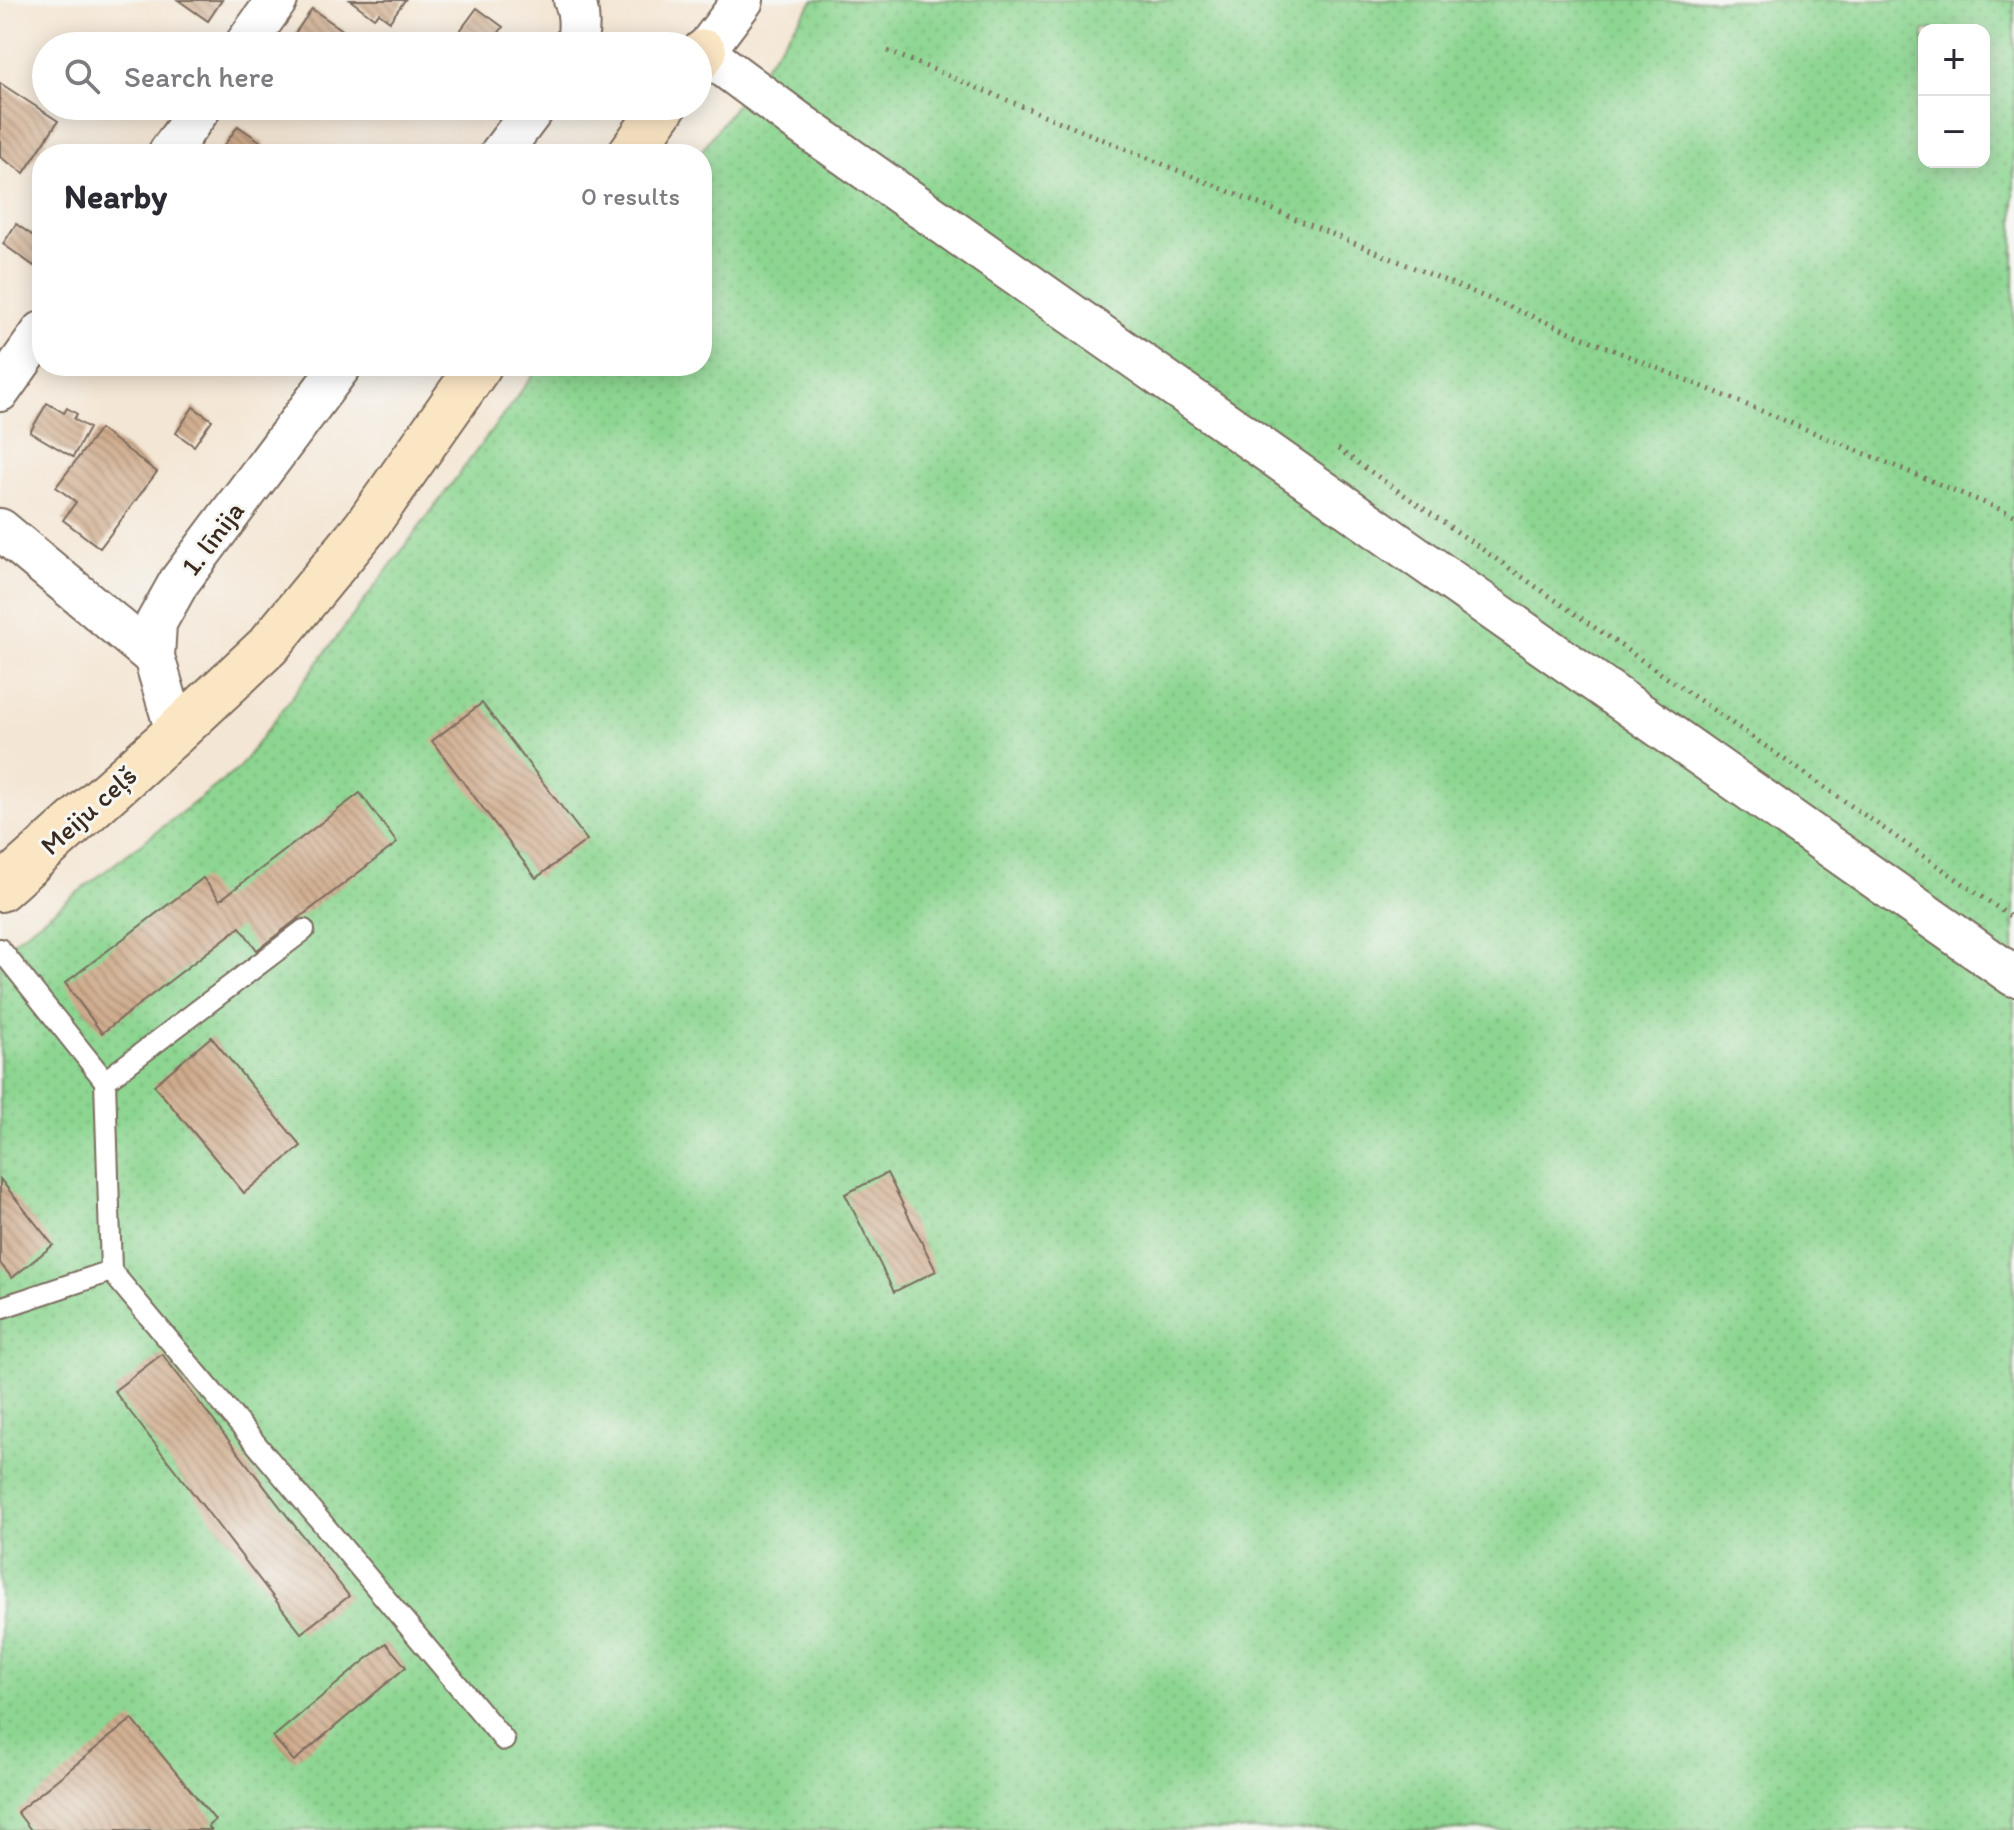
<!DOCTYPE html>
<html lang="en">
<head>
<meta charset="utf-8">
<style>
  body { margin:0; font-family:Itim,sans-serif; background:#f7f7f7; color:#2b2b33 }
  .controls { position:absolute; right:24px; top:24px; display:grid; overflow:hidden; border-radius:16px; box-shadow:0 4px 20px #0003 }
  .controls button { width:72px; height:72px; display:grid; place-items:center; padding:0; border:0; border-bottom:2px solid #e1e1e2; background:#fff; color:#2b2b33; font:40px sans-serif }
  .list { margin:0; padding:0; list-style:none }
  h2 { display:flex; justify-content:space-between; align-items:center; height:104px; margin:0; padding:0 32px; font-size:34px }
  h2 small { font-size:26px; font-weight:400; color:#7c7c81 }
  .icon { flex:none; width:44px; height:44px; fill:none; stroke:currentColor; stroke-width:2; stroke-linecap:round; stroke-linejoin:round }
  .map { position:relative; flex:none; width:2014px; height:1830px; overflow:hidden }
  .search { position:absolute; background:#fff; box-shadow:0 4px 20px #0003; left:32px; top:32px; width:680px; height:88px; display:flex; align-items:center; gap:20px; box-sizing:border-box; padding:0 28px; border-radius:44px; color:#7c7c81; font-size:30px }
  .panel { position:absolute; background:#fff; box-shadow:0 4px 20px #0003; left:32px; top:144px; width:680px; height:232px; border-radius:32px }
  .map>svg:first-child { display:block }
</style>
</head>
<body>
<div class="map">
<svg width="2014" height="1830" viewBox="0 0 2014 1830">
  <defs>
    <pattern id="grass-dots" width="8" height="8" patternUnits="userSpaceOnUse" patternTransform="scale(2)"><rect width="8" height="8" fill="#8cd691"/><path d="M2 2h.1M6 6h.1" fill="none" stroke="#7ab87d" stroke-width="1.8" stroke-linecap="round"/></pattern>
    <pattern id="building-back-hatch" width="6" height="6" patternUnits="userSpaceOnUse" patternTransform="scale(2)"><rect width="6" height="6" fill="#cfab8c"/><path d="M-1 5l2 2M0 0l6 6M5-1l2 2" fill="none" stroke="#a98b72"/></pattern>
  </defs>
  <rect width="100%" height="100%" fill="#f6f6f2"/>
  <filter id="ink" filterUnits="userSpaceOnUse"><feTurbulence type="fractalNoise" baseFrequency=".0125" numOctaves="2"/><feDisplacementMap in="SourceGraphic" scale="16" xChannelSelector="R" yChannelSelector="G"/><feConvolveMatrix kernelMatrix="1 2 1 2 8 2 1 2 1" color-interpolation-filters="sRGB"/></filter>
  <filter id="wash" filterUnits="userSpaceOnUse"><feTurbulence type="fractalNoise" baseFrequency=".006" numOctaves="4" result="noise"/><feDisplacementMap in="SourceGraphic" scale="32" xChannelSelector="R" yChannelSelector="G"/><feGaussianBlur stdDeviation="1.8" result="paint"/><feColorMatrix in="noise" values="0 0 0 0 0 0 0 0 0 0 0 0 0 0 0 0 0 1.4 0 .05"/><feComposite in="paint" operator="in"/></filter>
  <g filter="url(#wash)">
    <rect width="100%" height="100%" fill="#f4e6d4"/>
    <path fill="url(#grass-dots)" stroke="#648058" stroke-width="2" fill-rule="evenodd" d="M 814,0 L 2014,0 L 2014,1830 L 0,1830 L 0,952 L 238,769 L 540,366 L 702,366 L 702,154 L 699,154 ZM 1924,30 L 1984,30 L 1984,162 L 1924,162 Z"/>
    <g id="blocks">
      <g fill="url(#building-back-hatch)">
        <path d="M 178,0 L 222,0 L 208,21 Z"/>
        <path d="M 350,0 L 405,0 L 390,21 L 379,13 L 374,18 Z"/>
        <path d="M 477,8 L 503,27 L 489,46 L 455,46 L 451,43 Z"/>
        <path d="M 312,9 L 344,31 L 333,46 L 308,46 L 293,36 Z"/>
        <path d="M 0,83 L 58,121 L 24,173 L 0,157 Z"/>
        <path d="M 238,126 L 264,144 L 257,154 L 218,154 Z"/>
        <path d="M 16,224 L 42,242 L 42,255 L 34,266 L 3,244 Z"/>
        <path d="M 47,403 L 64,413 L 67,408 L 77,414 L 74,419 L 89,428 L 73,457 L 30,432 Z"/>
        <path d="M 193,407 L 212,420 L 194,446 L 176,433 Z"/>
        <path d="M 100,429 L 157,472 L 100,548 L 63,520 L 76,502 L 56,487 Z"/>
        <path d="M 482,703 L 587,840 L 536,878 L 432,741 Z"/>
        <path d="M 360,793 L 397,843 L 257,950 L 240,927 L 102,1033 L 65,983 L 203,878 L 220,900 Z"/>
        <path d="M 211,1037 L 301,1146 L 244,1193 L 154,1085 Z"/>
        <path d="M 887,1173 L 936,1271 L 894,1292 L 845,1194 Z"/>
        <path d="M 0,1179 L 53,1245 L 12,1278 L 0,1263 Z"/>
        <path d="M 162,1354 L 349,1596 L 301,1633 L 114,1391 Z"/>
        <path d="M 386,1643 L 406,1667 L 294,1761 L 273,1737 Z"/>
        <path d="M 132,1719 L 215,1820 L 208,1826 L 211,1830 L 31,1830 L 17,1812 Z"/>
      </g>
    </g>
  </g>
  <g filter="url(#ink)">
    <use href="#blocks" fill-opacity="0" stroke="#7c6c5e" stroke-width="2"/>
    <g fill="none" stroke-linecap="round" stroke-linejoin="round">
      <defs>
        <g id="lane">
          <path d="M 0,949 L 105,1081 L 304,930"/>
          <path d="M 111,1271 L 504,1740"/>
          <path d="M 0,1308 L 111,1271 L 105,1081"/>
        </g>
        <g id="street">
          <path d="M 574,0 C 580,12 580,34 575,46"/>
          <path d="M 743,0 L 704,52 L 801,124 L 2014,976"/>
          <path d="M 244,46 L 277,0"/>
          <path d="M 168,154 L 202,106"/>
          <path d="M 500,154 L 536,106"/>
          <path d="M 0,391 L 42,332"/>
          <path d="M 0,529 L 154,657"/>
          <path d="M 176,732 L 154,657 L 156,623 L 179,582 L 341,366"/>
        </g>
        <g id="secondary">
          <path d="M 698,60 L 704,52"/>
          <path d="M 630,154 L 664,106"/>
          <path d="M 0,889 L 176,732 L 268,646 L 365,528 L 479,366"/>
        </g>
      </defs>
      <use href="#lane" stroke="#7c6c5e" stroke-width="24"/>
      <use href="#street" stroke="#7c6c5e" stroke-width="44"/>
      <use href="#secondary" stroke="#7c6c5e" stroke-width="48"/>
      <g stroke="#7c6c5e" stroke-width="5" stroke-dasharray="2 6" stroke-linecap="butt">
        <path d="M 888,51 L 2014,515"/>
        <path d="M 1338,449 L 2014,919"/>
      </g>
      <use href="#lane" stroke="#fff" stroke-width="20"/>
      <use href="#street" stroke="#fff" stroke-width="40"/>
      <use href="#secondary" stroke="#fbe6c4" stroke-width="44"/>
    </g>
  </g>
  <g text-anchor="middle" stroke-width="6" stroke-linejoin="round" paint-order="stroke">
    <g font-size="28" fill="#3b2a1e" stroke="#f6f6f2">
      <text transform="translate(212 538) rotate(-53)" y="10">1. līnija</text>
      <text transform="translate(88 810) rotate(-42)" y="10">Meiju ceļš</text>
    </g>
  </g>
</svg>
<div class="controls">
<button>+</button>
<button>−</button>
</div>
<div class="search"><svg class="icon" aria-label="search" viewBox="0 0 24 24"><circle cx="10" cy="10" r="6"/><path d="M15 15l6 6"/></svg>Search here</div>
<section class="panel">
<h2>Nearby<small>0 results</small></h2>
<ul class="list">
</ul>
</section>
</div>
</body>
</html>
